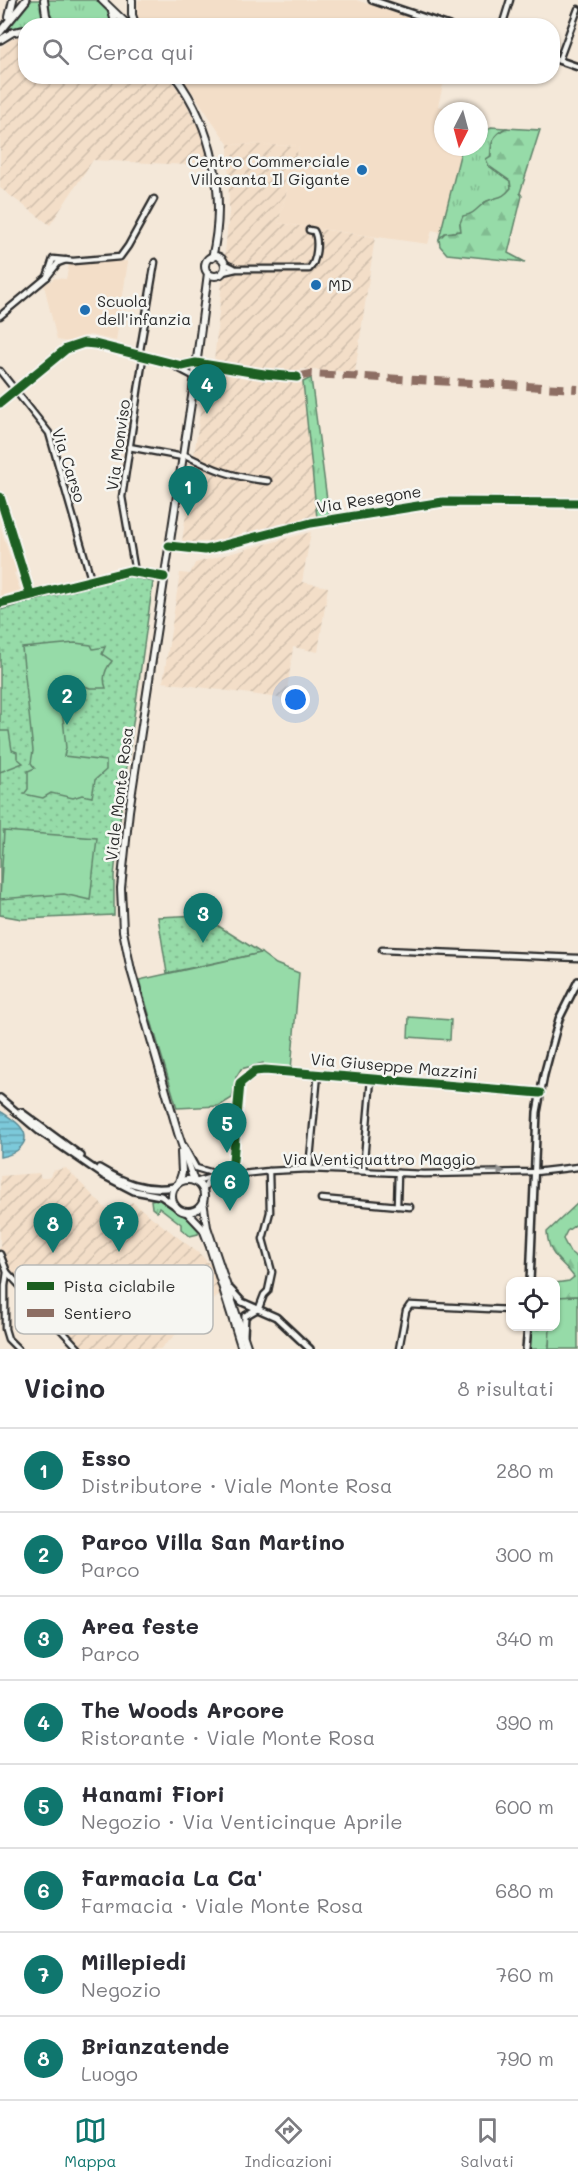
<!DOCTYPE html>
<html lang="it">
<head>
<meta charset="utf-8">
<style>
  body { margin:0; font-family:Mali,sans-serif; background:#f7f7f7; color:#2b2b33 }
  .controls { position:absolute; right:18px; bottom:18px; display:grid; overflow:hidden; border-radius:12px; box-shadow:0 2px 4px #0004 }
  .controls button { width:54px; height:54px; display:grid; place-items:center; padding:0; border:0; border-bottom:2px solid #e1e1e2; background:#fff; color:#2b2b33; font:30px sans-serif }
  .compass { position:absolute; left:434px; top:102px; width:54px; height:54px; border-radius:50%; background:#fff; box-shadow:0 2px 4px #0004; rotate:186deg }
  .you { position:absolute; left:296px; top:700px; width:21px; height:21px; margin:-15px; border:4px solid #fff; border-radius:50%; background:#1a73e8; box-shadow:0 0 0 9px #1a73e833 }
  .badge { display:grid; place-items:center; width:39px; height:39px; border-radius:50%; background:#0f766e; color:#fff; font-size:20px; font-weight:700 }
  .pin { position:absolute; translate:-50% -50px; filter:drop-shadow(0 2px 3px #0008) }
  .pin::after { content:''; position:absolute; top:32px; width:21px; height:18px; background:inherit; clip-path:polygon(0 0,100% 0,50% 100%) }
  .list { margin:0; padding:0; list-style:none }
  h2 { display:flex; justify-content:space-between; align-items:center; height:78px; margin:0; padding:0 24px; font-size:26px }
  h2 small { font-size:20px; font-weight:400; color:#7c7c81 }
  .list li { display:grid; grid-template-columns:39px 1fr auto; gap:18px; align-items:center; box-sizing:border-box; height:84px; padding:0 24px; border-top:2px solid #e1e1e2 }
  .list b { display:block; font-size:22px; white-space:nowrap }
  .list p { margin:0; font-size:20px; white-space:nowrap; color:#7c7c81 }
  .list em { font-size:20px; font-style:normal; color:#7c7c81 }
  .icon { flex:none; width:33px; height:33px; fill:none; stroke:currentColor; stroke-width:2; stroke-linecap:round; stroke-linejoin:round }
  .map { position:relative; flex:none; width:578px; height:1349px; overflow:hidden }
  .search { position:absolute; background:#fff; box-shadow:0 2px 4px #0004; left:18px; right:18px; top:18px; height:66px; display:flex; align-items:center; gap:15px; box-sizing:border-box; padding:0 21px; border-radius:24px; color:#7c7c81; font-size:22px }
  .sheet { height:750px; background:#fff }
  nav { display:flex; justify-content:space-around; align-items:center; box-sizing:border-box; height:84px; border-top:2px solid #e1e1e2; background:#fff; font-size:16px; color:#7c7c81 }
  nav a { display:grid; justify-items:center; gap:3px }
  nav .on { color:#0f766e }
  .map>svg:first-child { display:block }
</style>
</head>
<body>
<div class="map">
<svg width="578" height="1349" viewBox="0 0 578 1349">
  <defs>
    <pattern id="industrial-furrows" width="10" height="10" patternUnits="userSpaceOnUse" patternTransform="scale(1.5)"><rect width="10" height="10" fill="#f3dec8"/><path d="M-1 1l2-2M0 10L10 0M9 11l2-2" fill="none" stroke="#d0bfac"/></pattern>
    <pattern id="grass-tufts" width="24" height="20" patternUnits="userSpaceOnUse" patternTransform="scale(1.5)"><rect width="24" height="20" fill="#96dba8"/><path d="M3 7l-1-3M5 7V3M7 7l1-3M15 17l-1-3M17 17v-4M19 17l1-3" fill="none" stroke="#81bc91"/></pattern>
    <pattern id="forest-firs" width="22" height="20" patternUnits="userSpaceOnUse" patternTransform="scale(1.5)"><rect width="22" height="20" fill="#96dba8"/><path d="M5 1l3.5 6h-7zM16 11l3.5 6h-7z" fill="#81bc91"/></pattern>
    <pattern id="park-dots" width="8" height="8" patternUnits="userSpaceOnUse" patternTransform="scale(1.5)"><rect width="8" height="8" fill="#96dba8"/><path d="M2 2h.1M6 6h.1" fill="none" stroke="#81bc91" stroke-width="1.8" stroke-linecap="round"/></pattern>
    <pattern id="water-rules" width="6" height="5" patternUnits="userSpaceOnUse" patternTransform="scale(1.5)"><rect width="6" height="5" fill="#7cc9da"/><path d="M0 2.5h6" fill="none" stroke="#66a3b1"/></pattern>
  </defs>
  <rect width="100%" height="100%" fill="#f4e8d9"/>
  <filter id="ink" filterUnits="userSpaceOnUse"><feTurbulence type="fractalNoise" baseFrequency=".0167" numOctaves="2"/><feDisplacementMap in="SourceGraphic" scale="12" xChannelSelector="R" yChannelSelector="G"/><feConvolveMatrix kernelMatrix="1 2 1 2 8 2 1 2 1" color-interpolation-filters="sRGB"/></filter>
  <g filter="url(#ink)">
    <g fill="#f3dec8">
      <path d="M 138,0 L 356,0 L 434,25 L 142,25 L 137,15 Z"/>
      <path d="M 182,77 L 445,77 L 438,106 L 458,111 L 443,111 L 443,147 L 462,147 L 441,232 L 432,230 L 428,244 L 278,223 L 299,146 L 228,144 Z"/>
      <path d="M 128,261 L 116,341 L 90,335 L 68,342 L 57,340 L 44,285 L 55,278 L 66,279 L 69,264 Z"/>
      <path d="M 0,526 L 11,560 L 14,560 L 18,572 L 14,573 L 20,590 L 0,596 Z"/>
    </g>
    <g fill="url(#industrial-furrows)">
      <path d="M 23,35 L 25,36 L 26,76 L 168,77 L 180,92 L 199,129 L 206,149 L 207,166 L 93,160 L 50,225 L 0,188 L 0,48 L 12,39 Z"/>
      <path d="M 228,144 L 299,146 L 278,223 L 375,237 L 355,372 L 301,369 L 301,374 L 255,372 L 214,362 L 229,212 Z"/>
      <path d="M 206,370 L 303,382 L 317,518 L 224,542 L 182,542 Z"/>
      <path d="M 311,532 L 302,582 L 328,587 L 318,652 L 293,647 L 286,699 L 163,682 L 180,573 L 190,574 L 195,563 Z"/>
      <path d="M 66,1168 L 116,1219 L 132,1202 L 201,1255 L 213,1268 L 221,1293 L 160,1349 L 79,1349 L 7,1272 L 0,1254 L 0,1176 L 39,1173 L 41,1178 L 46,1178 L 50,1177 L 52,1171 Z"/>
    </g>
    <g fill="url(#grass-tufts)" stroke="#60836a" stroke-width="1.5">
      <path d="M 32,0 L 40,0 L 42,14 L 48,25 L 21,26 L 11,29 L 10,27 Z"/>
      <path d="M 47,0 L 96,0 L 107,11 L 113,25 L 56,25 C 49,19 46,9 47,0 Z"/>
      <path d="M 491,127 L 506,128 C 487,138 493,148 489,166 L 510,181 L 511,188 L 503,197 L 485,202 L 480,208 L 460,223 L 461,231 L 445,234 L 439,239 L 462,147 L 479,147 L 479,135 L 483,134 Z"/>
      <path d="M 311,378 L 329,515 L 317,518 L 303,382 Z"/>
      <path d="M 161,1198 C 167,1203 171,1208 177,1212 C 186,1219 195,1218 199,1231 L 198,1234 L 190,1236 L 181,1229 L 181,1224 L 159,1207 L 157,1212 L 152,1208 L 151,1200 Z"/>
    </g>
    <g fill="url(#forest-firs)" stroke="#60836a" stroke-width="1.5">
      <path d="M 506,128 L 540,130 L 520,193 L 522,196 L 508,253 L 525,262 L 447,254 L 440,246 L 439,239 L 445,233 L 461,231 L 460,223 L 463,216 C 476,214 478,206 487,201 C 499,196 502,199 511,188 L 510,181 L 489,166 L 486,159 L 491,156 C 491,141 493,135 506,128 Z"/>
      <path d="M 578,1203 L 578,1223 L 567,1231 L 563,1239 L 570,1252 L 578,1258 L 578,1296 L 557,1297 L 556,1300 L 556,1283 L 569,1281 L 574,1277 C 561,1259 549,1258 547,1232 Z"/>
      <path d="M 528,1327 L 550,1327 L 549,1349 L 526,1349 Z"/>
    </g>
    <g fill="url(#park-dots)" stroke="#60836a" stroke-width="1.5">
      <path d="M 131,577 L 153,582 L 122,801 L 114,876 L 114,915 L 22,919 L 0,915 L 0,610 L 121,578 Z"/>
      <path d="M 201,915 L 261,953 L 167,973 L 158,917 Z"/>
    </g>
    <g fill="#96dba8" stroke="#60836a" stroke-width="1.5">
      <path d="M 75,643 L 91,645 L 93,649 L 105,647 L 102,654 L 112,661 C 105,669 102,678 106,688 L 90,688 L 82,685 L 62,708 L 66,748 L 64,756 L 106,761 L 106,770 L 95,780 L 92,797 L 82,795 L 73,798 L 51,793 L 43,798 L 24,794 L 28,789 L 28,771 L 35,768 L 31,763 L 33,751 L 22,648 Z"/>
      <path d="M 0,731 L 9,731 L 12,750 L 17,752 L 17,758 L 23,763 L 0,772 Z"/>
      <path d="M 4,831 L 97,838 L 90,900 L 64,894 L 0,899 Z"/>
      <path d="M 261,953 L 276,964 L 299,973 L 291,1070 L 263,1068 L 263,1063 L 241,1069 L 236,1077 L 232,1098 L 219,1106 L 177,1108 L 139,980 Z"/>
      <path d="M 409,1017 L 451,1020 L 450,1040 L 408,1037 Z"/>
      <path d="M 578,1296 L 578,1349 L 549,1349 L 550,1327 L 556,1326 L 556,1300 L 557,1297 Z"/>
    </g>
    <path fill="url(#water-rules)" stroke="#5c8a94" stroke-width="1.5" d="M 0,1111 C 6,1115 14,1120 19,1125 C 35,1142 15,1155 0,1157 Z"/>
    <g fill="none" stroke-linecap="round" stroke-linejoin="round">
      <defs>
        <g id="minor">
          <path d="M 502,26 L 510,0"/>
          <path d="M 559,60 L 578,9"/>
          <path d="M 224,263 L 234,268"/>
          <path d="M 223,272 L 236,269 L 309,269 C 317,262 319,240 314,231 L 309,230"/>
          <path d="M 47,277 L 53,259 L 73,261 L 120,257 L 128,246 L 154,199"/>
          <path d="M 0,316 L 47,277 L 58,263 L 66,260"/>
          <path d="M 139,356 L 155,262"/>
          <path d="M 176,367 L 195,377"/>
          <path d="M 0,371 L 49,433 L 91,579"/>
          <path d="M 0,403 L 66,349 L 84,343 L 95,344 L 182,366 L 196,363 L 264,374 L 297,377"/>
          <path d="M 129,447 L 183,457"/>
          <path d="M 183,454 C 215,470 232,477 268,481"/>
          <path d="M 0,497 L 30,594"/>
          <path d="M 169,546 L 205,550 L 311,523 L 443,502 L 578,503"/>
          <path d="M 135,572 L 122,497 L 143,358"/>
          <path d="M 382,950 L 578,958"/>
          <path d="M 184,1146 L 196,1168 L 220,1175"/>
          <path d="M 309,1169 L 318,1074"/>
          <path d="M 363,1171 L 371,1079"/>
          <path d="M 228,1175 L 233,1160 L 240,1083 L 255,1071 L 265,1070 L 540,1093"/>
          <path d="M 196,1182 L 215,1176"/>
          <path d="M 203,1191 L 207,1183 L 223,1176 L 269,1171 L 309,1169 L 424,1174 L 535,1172 L 578,1167"/>
          <path d="M 321,1199 L 410,1207"/>
          <path d="M 397,1206 L 398,1173"/>
          <path d="M 0,1254 L 7,1272 L 5,1286 L 5,1329 L 8,1339 L 18,1349"/>
          <path d="M 7,1272 L 79,1349"/>
          <path d="M 259,1308 L 264,1295 L 268,1291 L 272,1272 L 263,1239 L 270,1212 L 269,1171"/>
          <path d="M 399,1349 L 406,1311 L 410,1305 L 510,1310"/>
        </g>
        <g id="tertiary">
          <path d="M 372,0 L 449,26"/>
          <path d="M 552,58 L 578,67"/>
          <path d="M 0,603 L 129,571 L 164,577"/>
          <path d="M 0,1098 L 39,1131 L 103,1175 L 134,1191 L 161,1196 L 174,1205"/>
          <path d="M 21,1112 L 81,1156"/>
          <path d="M 99,1168 C 122,1182 146,1192 174,1187"/>
          <path d="M 530,1282 L 537,1112 L 544,1075 L 559,1019 L 578,981"/>
          <path d="M 230,1289 L 242,1302 L 276,1317 L 310,1349"/>
          <path d="M 244,1334 L 245,1316 L 257,1309"/>
          <path d="M 526,1349 L 528,1326"/>
        </g>
        <g id="secondary">
          <path d="M 44,0 L 46,15 L 51,26"/>
          <path d="M 102,0 L 129,26"/>
          <path d="M 132,0 L 132,15 L 136,26"/>
          <path d="M 112,11 L 116,26"/>
          <path d="M 9,17 L 13,0"/>
          <path d="M 0,32 L 26,0"/>
          <path d="M 0,40 L 13,32 L 26,30"/>
          <path d="M 175,76 C 213,127 227,196 212,258"/>
          <circle cx="215" cy="266" r="10"/>
          <circle cx="188" cy="1196" r="16"/>
          <path d="M 194,1181 L 178,1133 L 131,970 L 123,931 L 121,888 L 129,811 L 193,390 L 208,273"/>
          <path d="M 179,1182 L 182,1173 L 181,1152"/>
          <path d="M 203,1201 L 207,1227 L 248,1349"/>
          <path d="M 187,1212 L 203,1229 L 210,1247 L 242,1349"/>
        </g>
      </defs>
      <use href="#minor" stroke="#2b2b2b" stroke-width="9"/>
      <use href="#tertiary" stroke="#2b2b2b" stroke-width="10"/>
      <use href="#secondary" stroke="#2b2b2b" stroke-width="10"/>
      <use href="#minor" stroke="#f6f6f2" stroke-width="4.5"/>
      <use href="#tertiary" stroke="#f6f6f2" stroke-width="5"/>
      <use href="#secondary" stroke="#f6f6f2" stroke-width="6"/>
      <path stroke="#8d6e63" stroke-width="8" stroke-dasharray="15 8" stroke-linecap="butt" d="M 297,377 L 311,374 L 578,389"/>
      <defs>
        <g id="cycleway">
          <path d="M 0,403 L 66,349 L 84,343 L 95,344 L 182,366 L 196,363 L 264,374 L 297,377"/>
          <path d="M 0,497 L 30,594"/>
          <path d="M 169,546 L 205,550 L 311,523 L 443,502 L 578,503"/>
          <path d="M 0,603 L 129,571 L 164,577"/>
          <path d="M 228,1175 L 233,1160 L 240,1083 L 255,1071 L 265,1070 L 540,1093"/>
        </g>
      </defs>
      <use href="#cycleway" stroke="#f6f6f2" stroke-width="13"/>
      <use href="#cycleway" stroke="#1b5e20" stroke-width="9"/>
    </g>
    <defs><path id="oneway-solid" d="M-6-.8H1V-3.2L6.5 0L1 3.2V.8H-6Z" transform="scale(1.5)"/></defs>
    <use fill="#90908e" href="#oneway-solid" transform="translate(496 1171)"/>
  </g>
  <g fill="#1f6fb2" stroke="#f6f6f2" stroke-width="2">
    <circle cx="362" cy="170" r="6"/>
    <circle cx="316" cy="285" r="6"/>
    <circle cx="85" cy="310" r="6"/>
  </g>
  <g text-anchor="middle" stroke-width="5" stroke-linejoin="round" paint-order="stroke">
    <g font-size="16" fill="#2b2b2b" stroke="#f6f6f2" text-anchor="start">
      <text x="350" y="167" text-anchor="end">Centro Commerciale<tspan x="350" dy="18">Villasanta Il Gigante</tspan></text>
      <text x="328" y="291">MD</text>
      <text x="97" y="307">Scuola<tspan x="97" dy="18">dell'infanzia</tspan></text>
    </g>
    <g font-size="16" fill="#2b2b2b" stroke="#f6f6f2">
      <text transform="translate(118 445) rotate(-82)" y="6">Via Monviso</text>
      <text transform="translate(69 465) rotate(72)" y="6">Via Carso</text>
      <text transform="translate(369 499) rotate(-9)" y="6">Via Resegone</text>
      <text transform="translate(119 794) rotate(-83)" y="6">Viale Monte Rosa</text>
      <text transform="translate(394 1066) rotate(5)" y="6">Via Giuseppe Mazzini</text>
      <text x="379" y="1165">Via Ventiquattro Maggio</text>
    </g>
  </g>
  <rect x="15" y="1265" width="198" height="69" rx="9" fill="#f6f6f2" stroke="#b9b9b6" stroke-width="1.5"/>
  <rect x="27" y="1282" width="27" height="8" fill="#1b5e20"/>
  <rect x="27" y="1309" width="27" height="8" fill="#8d6e63"/>
  <g font-size="16" fill="#2b2b2b">
    <text x="64" y="1292">Pista ciclabile</text>
    <text x="64" y="1319">Sentiero</text>
  </g>
</svg>
<div class="controls">
<button><svg class="icon" aria-label="locate" viewBox="0 0 24 24"><circle cx="12" cy="12" r="6"/><path d="M12 2v4M12 18v4M2 12h4M18 12h4"/></svg></button>
</div>
<svg class="compass" viewBox="-18 -18 36 36"><path d="M0-13l5 13h-10z" fill="#e53935"/><path d="M0 13l5-13h-10z" fill="#7c7c81"/></svg>
<div class="you"></div>
<div class="pin badge" style="left:188px;top:516px">1</div>
<div class="pin badge" style="left:67px;top:725px">2</div>
<div class="pin badge" style="left:203px;top:943px">3</div>
<div class="pin badge" style="left:207px;top:414px">4</div>
<div class="pin badge" style="left:227px;top:1153px">5</div>
<div class="pin badge" style="left:230px;top:1211px">6</div>
<div class="pin badge" style="left:119px;top:1252px">7</div>
<div class="pin badge" style="left:53px;top:1253px">8</div>
<div class="search"><svg class="icon" aria-label="search" viewBox="0 0 24 24"><circle cx="10" cy="10" r="6"/><path d="M15 15l6 6"/></svg>Cerca qui</div>
</div>
<section class="sheet">
<h2>Vicino<small>8 risultati</small></h2>
<ul class="list">
<li><span class="badge">1</span><div><b>Esso</b><p>Distributore · Viale Monte Rosa</p></div><em>280 m</em></li>
<li><span class="badge">2</span><div><b>Parco Villa San Martino</b><p>Parco</p></div><em>300 m</em></li>
<li><span class="badge">3</span><div><b>Area feste</b><p>Parco</p></div><em>340 m</em></li>
<li><span class="badge">4</span><div><b>The Woods Arcore</b><p>Ristorante · Viale Monte Rosa</p></div><em>390 m</em></li>
<li><span class="badge">5</span><div><b>Hanami Fiori</b><p>Negozio · Via Venticinque Aprile</p></div><em>600 m</em></li>
<li><span class="badge">6</span><div><b>Farmacia La Ca'</b><p>Farmacia · Viale Monte Rosa</p></div><em>680 m</em></li>
<li><span class="badge">7</span><div><b>Millepiedi</b><p>Negozio</p></div><em>760 m</em></li>
<li><span class="badge">8</span><div><b>Brianzatende</b><p>Luogo</p></div><em>790 m</em></li>
</ul>
</section>
<nav>
<a class="on"><svg class="icon" aria-label="map" viewBox="0 0 24 24"><path d="M3 6l6-2 6 2 6-2v14l-6 2-6-2-6 2zM9 4v14M15 6v14"/></svg>Mappa</a>
<a><svg class="icon" aria-label="directions" viewBox="0 0 24 24"><path d="M12 3l9 9-9 9-9-9zM9 14v-3h6M13 9l2 2-2 2"/></svg>Indicazioni</a>
<a><svg class="icon" aria-label="saved" viewBox="0 0 24 24"><path d="M7 4h10v16l-5-4-5 4z"/></svg>Salvati</a>
</nav>
</body>
</html>
